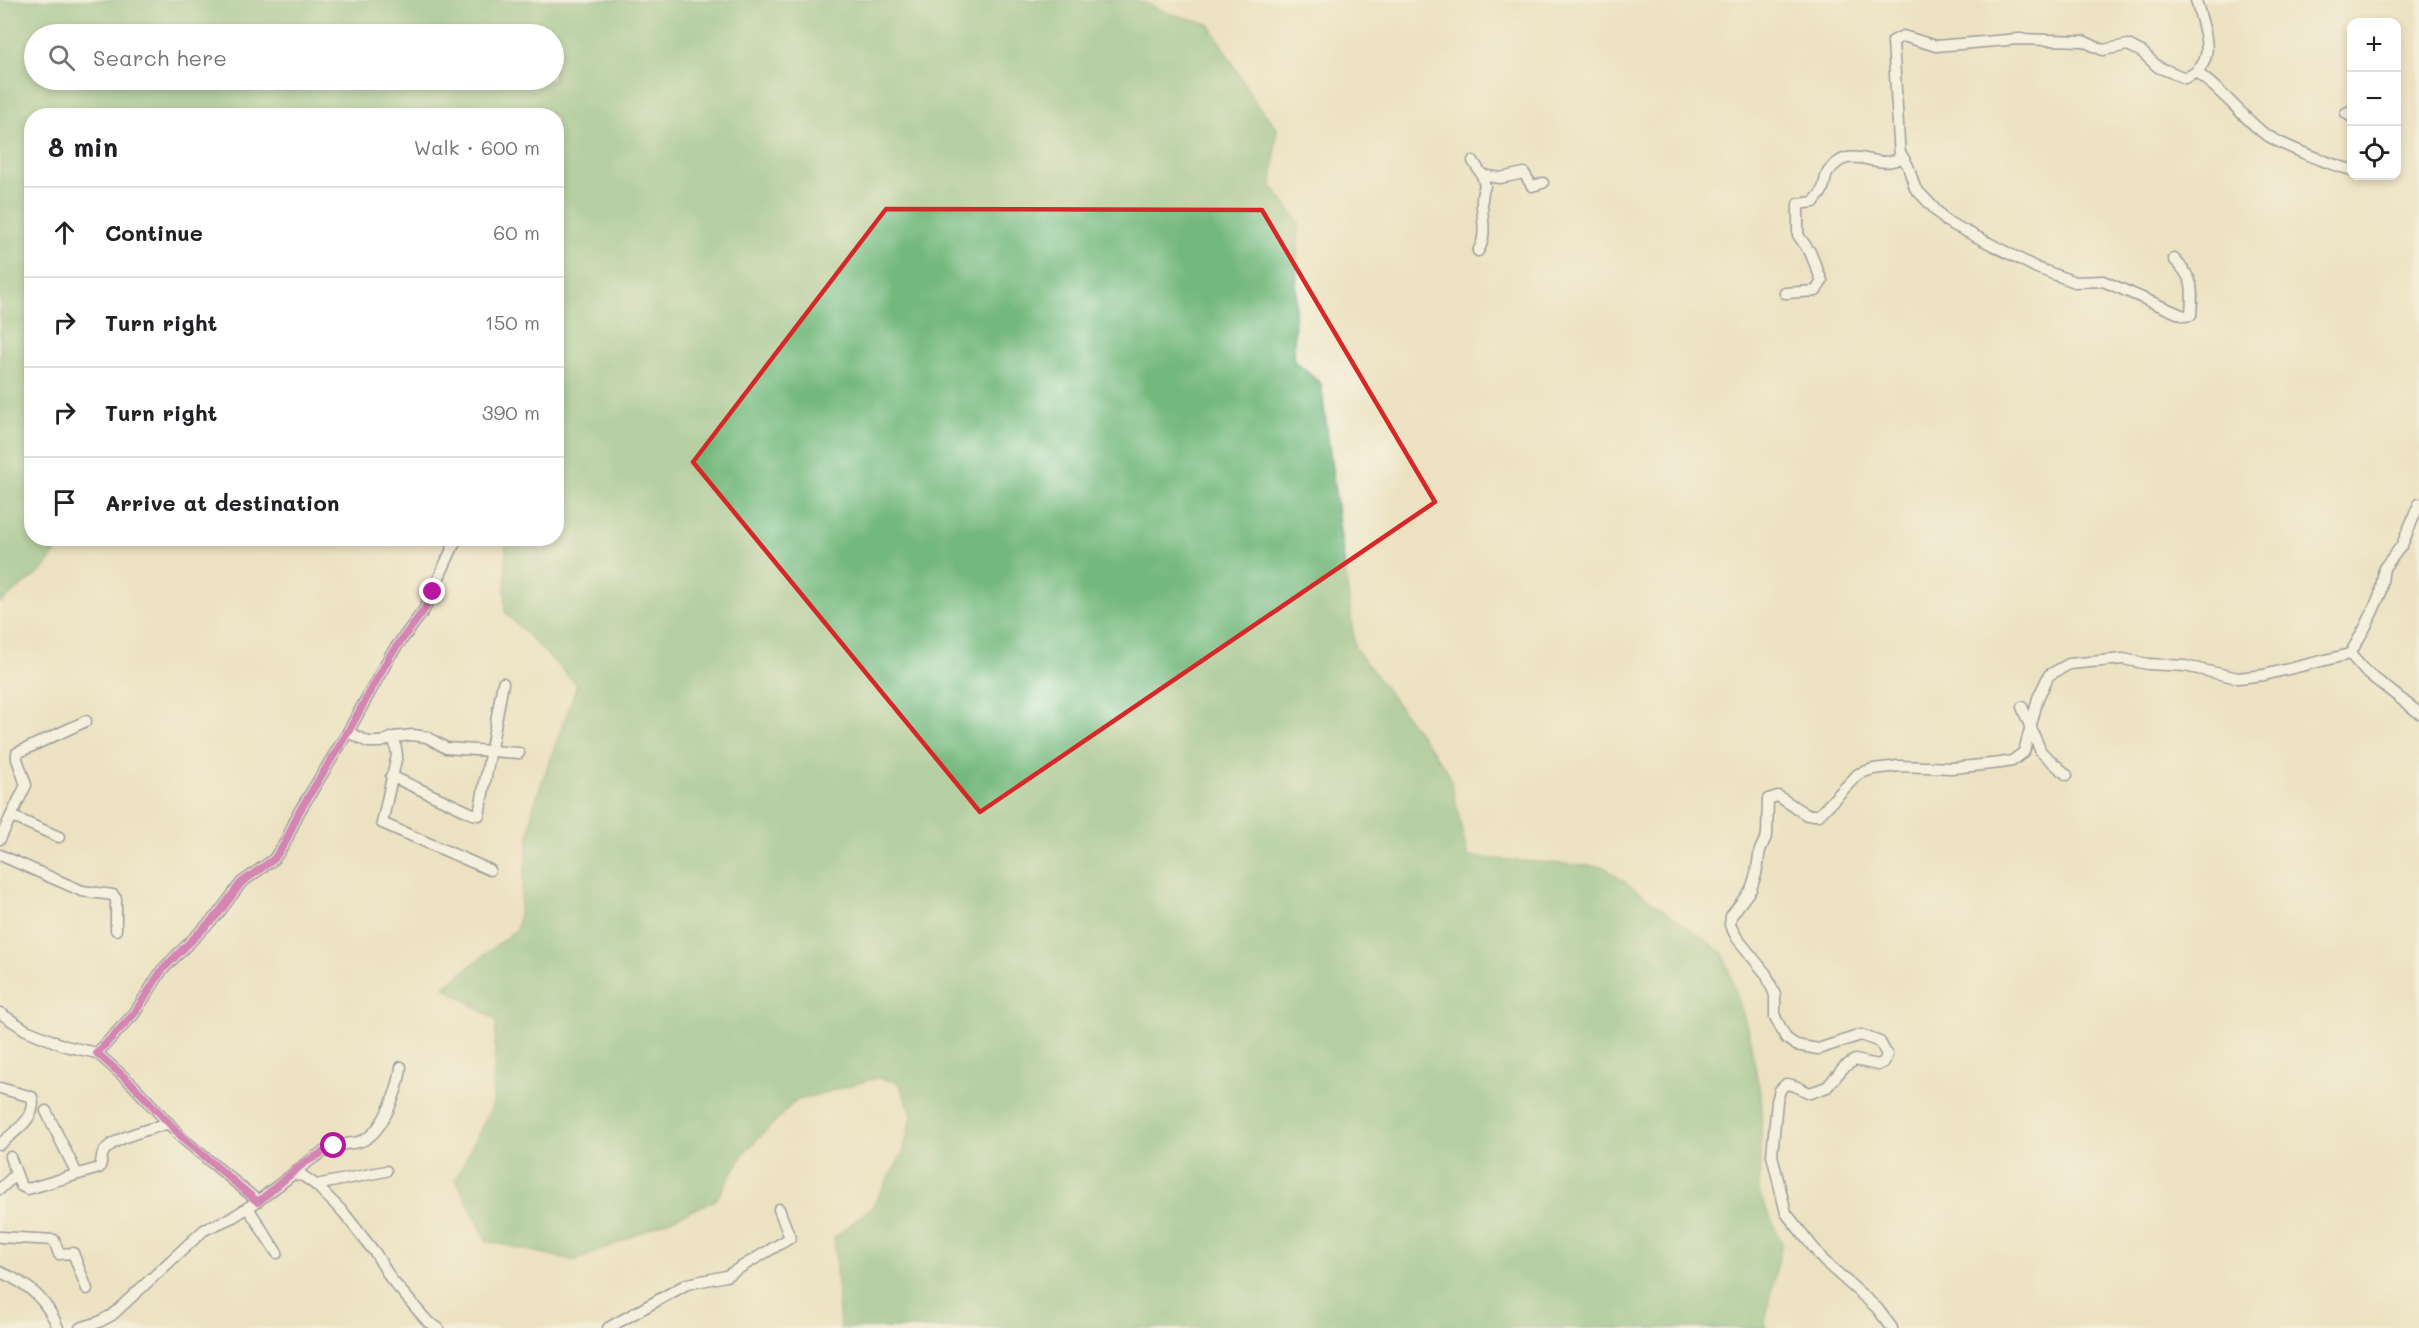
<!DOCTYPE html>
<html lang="en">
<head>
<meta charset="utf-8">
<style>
  body { margin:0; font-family:Mali,sans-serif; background:#f2f2f2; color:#202124 }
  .controls { position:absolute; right:18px; top:18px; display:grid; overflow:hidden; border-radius:12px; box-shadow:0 3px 9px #0003 }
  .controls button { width:54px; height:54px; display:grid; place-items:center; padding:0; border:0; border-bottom:2px solid #e0e0e0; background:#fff; color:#202124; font:30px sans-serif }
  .stop { position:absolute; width:18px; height:18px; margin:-14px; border:4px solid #b5179e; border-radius:50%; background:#fff }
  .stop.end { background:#b5179e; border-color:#fff; box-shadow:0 2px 6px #0008 }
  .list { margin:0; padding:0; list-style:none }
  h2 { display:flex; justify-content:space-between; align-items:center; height:78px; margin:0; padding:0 24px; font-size:26px }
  h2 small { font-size:20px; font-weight:400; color:#757577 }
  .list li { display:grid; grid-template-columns:39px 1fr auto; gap:18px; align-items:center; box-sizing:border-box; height:90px; padding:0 24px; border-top:2px solid #e0e0e0 }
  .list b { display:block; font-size:22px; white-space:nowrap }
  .list em { font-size:20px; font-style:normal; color:#757577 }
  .icon { flex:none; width:33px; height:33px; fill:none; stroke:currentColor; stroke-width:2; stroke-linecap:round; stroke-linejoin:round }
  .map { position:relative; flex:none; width:2419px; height:1328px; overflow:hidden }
  .search { position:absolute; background:#fff; box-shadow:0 3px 9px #0003; left:24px; top:24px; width:540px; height:66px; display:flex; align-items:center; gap:15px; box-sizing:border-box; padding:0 21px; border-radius:33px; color:#757577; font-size:22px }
  .panel { position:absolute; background:#fff; box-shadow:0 3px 9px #0003; left:24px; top:108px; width:540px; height:438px; border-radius:24px }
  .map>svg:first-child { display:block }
</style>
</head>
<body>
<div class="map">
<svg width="2419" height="1328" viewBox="0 0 2419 1328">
  <rect width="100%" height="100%" fill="#fdfcf7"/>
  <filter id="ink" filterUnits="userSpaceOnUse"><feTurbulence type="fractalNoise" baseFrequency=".0167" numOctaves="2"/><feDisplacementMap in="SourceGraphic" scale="12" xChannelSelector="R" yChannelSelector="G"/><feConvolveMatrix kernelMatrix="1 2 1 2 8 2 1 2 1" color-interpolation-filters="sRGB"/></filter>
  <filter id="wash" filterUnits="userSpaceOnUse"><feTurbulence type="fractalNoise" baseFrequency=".008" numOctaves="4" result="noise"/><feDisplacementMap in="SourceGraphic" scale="24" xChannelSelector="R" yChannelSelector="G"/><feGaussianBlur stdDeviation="1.35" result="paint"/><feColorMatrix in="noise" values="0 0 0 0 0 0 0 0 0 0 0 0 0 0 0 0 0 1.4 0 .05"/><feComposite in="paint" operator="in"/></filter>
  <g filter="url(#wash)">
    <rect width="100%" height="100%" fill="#ece2c1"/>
    <path fill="#73b87c" stroke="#47746d" stroke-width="1.5" fill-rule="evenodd" d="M 0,0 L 1138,0 L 1168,13 L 1209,24 L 1256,104 L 1277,127 L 1272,187 L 1299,222 L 1293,360 L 1321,384 L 1355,648 L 1449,773 L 1468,857 L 1604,867 L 1723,953 L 1748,1030 L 1762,1103 L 1759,1193 L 1782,1243 L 1765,1322 L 1766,1328 L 840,1328 L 834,1238 L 872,1207 L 903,1153 L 912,1115 L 899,1082 L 876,1078 L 795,1101 L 744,1153 L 716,1200 L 576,1261 L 487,1241 L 456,1179 L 493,1104 L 496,1020 L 444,987 L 517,929 L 533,807 L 577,685 L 505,612 L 506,539 L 556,538 L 556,116 L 32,116 L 32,538 L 64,539 L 44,569 L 0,603 ZM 34,34 L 554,34 L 554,80 L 34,80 Z"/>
  </g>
  <g filter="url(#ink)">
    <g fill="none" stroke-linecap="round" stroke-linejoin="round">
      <defs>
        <g id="minor">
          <path d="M 2197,73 C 2221,89 2239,113 2262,132 C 2280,145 2329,164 2352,170"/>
          <path d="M 2352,110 L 2346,113 L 2352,117"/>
          <path d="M 1901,154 L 1908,166 L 1915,188 L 1946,221 L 2037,268 L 2075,282 L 2103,281 L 2184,316 L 2191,315 C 2193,287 2194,279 2174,259"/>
          <path d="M 1473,161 L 1482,175 L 1485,186 C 1476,206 1491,231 1478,251"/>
          <path d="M 1482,175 L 1500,178 L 1524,173 L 1532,186 L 1543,183"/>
          <path d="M 1785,293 L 1816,291 L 1822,281 L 1810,252 L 1798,235 L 1798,204 L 1814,202 C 1816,198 1821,194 1822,191 C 1828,177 1822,175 1837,163 C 1855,148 1880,170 1900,158 L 1893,41 L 1903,36 L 1936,46 L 2019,39 L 2083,41 L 2103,50 L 2128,45 L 2142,52 L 2158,67 L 2185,78 C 2221,64 2203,28 2196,0"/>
          <path d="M 2350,654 L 2365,671 L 2419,713"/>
          <path d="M 2022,707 L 2041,752 L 2067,775"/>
          <path d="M 348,732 L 368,742 L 381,742 L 394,737 L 413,735 L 427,737 L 446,748 L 519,753"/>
          <path d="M 394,737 L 397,755 L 382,823 L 490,870"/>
          <path d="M 391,776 L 473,814 L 479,815 L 503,683"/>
          <path d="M 11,816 L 59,837"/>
          <path d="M 0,839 L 26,785 L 17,759 L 17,753 L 86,721"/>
          <path d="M 0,855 L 82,891 L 113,895 L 116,899 L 116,930"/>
          <path d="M 0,1013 L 26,1030 L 65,1046 L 97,1053 L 132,1084 L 183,1139 L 258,1201 L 233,1217 L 204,1230 L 112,1315 L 99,1322 L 80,1328"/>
          <path d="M 97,1053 L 134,1014 L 162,970 L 218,914 L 241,883 L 274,859 L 285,843 L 299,812 L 348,732 L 391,654 L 424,610 L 457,538"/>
          <path d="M 0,1088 L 32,1097 C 38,1118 14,1132 0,1144"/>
          <path d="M 46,1111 L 77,1174"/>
          <path d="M 10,1157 L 21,1186 L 28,1189 L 99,1168 C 103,1162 100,1155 105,1150 C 117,1136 152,1129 169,1123"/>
          <path d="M 293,1174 C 305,1163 320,1152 336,1146 C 345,1143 356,1144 364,1140 C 384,1130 399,1088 401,1067"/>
          <path d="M 316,1185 L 386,1171"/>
          <path d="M 0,1189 L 16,1174"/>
          <path d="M 258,1201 L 293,1174 L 303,1176 L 316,1185 L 344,1213 L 376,1254 L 391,1279 L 428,1322 L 438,1328"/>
          <path d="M 248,1208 L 277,1253"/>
          <path d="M 0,1237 L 54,1240 L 59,1254 L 73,1253 L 87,1289"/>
          <path d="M 0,1272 C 29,1284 47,1300 58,1328"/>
          <path d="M 608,1328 L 687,1284 L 726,1276 L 790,1238 L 779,1209"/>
          <path d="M 1892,1328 L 1877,1308 L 1824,1261 L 1786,1213 L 1772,1155 L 1777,1101 L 1780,1090 L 1786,1084 C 1795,1084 1802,1090 1810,1093 L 1827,1087 L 1844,1067 L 1855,1060 L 1878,1065 L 1884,1062 L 1887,1055 L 1880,1042 L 1861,1035 L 1818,1049 L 1796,1045 L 1786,1038 L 1775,1017 L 1775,995 L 1766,974 L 1737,938 L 1730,925 L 1731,916 L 1751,889 L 1756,874 L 1760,850 L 1767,835 L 1768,799 L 1778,796 L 1807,815 L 1819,815 L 1858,774 L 1873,769 L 1899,766 L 1952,768 L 2001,763 L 2012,761 L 2024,752 L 2038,698 L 2049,675 L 2069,664 L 2123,659 L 2148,664 L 2185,666 L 2238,678 L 2264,675 L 2350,654 L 2366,626 L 2380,595 L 2384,568 L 2402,545 L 2419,504"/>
        </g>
      </defs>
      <use href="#minor" stroke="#3a4a6d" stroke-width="13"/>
      <use href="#minor" stroke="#fff" stroke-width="10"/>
    </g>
  </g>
  <g fill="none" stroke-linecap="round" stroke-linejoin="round" filter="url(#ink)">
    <path stroke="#b5179e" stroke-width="8" d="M 334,1146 L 304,1163 L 258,1202 L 183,1138 L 132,1084 L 97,1053 L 134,1014 L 162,970 L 218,914 L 241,883 L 274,859 L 285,843 L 299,812 L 348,732 L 391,654 L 424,610 L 433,592"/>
  </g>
  <path d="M0 0H2419V1328H0ZM 886,209 L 1262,210 L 1435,502 L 980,812 L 693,462 Z" fill="#ece2c1" fill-opacity=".55" fill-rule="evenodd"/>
  <path fill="none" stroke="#d62828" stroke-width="4.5" stroke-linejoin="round" d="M 886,209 L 1262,210 L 1435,502 L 980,812 L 693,462 Z"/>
</svg>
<div class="controls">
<button>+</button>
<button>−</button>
<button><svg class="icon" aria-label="locate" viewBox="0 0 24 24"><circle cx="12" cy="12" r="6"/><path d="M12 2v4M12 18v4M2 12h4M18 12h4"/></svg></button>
</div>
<div class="stop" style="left:334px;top:1146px"></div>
<div class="stop end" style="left:433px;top:592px"></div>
<div class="search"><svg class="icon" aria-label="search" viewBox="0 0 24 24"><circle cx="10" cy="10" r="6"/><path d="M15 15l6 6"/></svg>Search here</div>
<section class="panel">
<h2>8 min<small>Walk · 600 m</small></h2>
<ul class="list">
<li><svg class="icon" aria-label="ahead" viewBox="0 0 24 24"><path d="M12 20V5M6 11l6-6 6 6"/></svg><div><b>Continue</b></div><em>60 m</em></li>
<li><svg class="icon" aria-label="right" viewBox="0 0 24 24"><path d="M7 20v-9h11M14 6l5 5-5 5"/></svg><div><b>Turn right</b></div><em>150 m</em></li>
<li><svg class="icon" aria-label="right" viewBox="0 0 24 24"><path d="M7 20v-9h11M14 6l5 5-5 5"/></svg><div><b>Turn right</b></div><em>390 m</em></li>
<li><svg class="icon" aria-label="arrive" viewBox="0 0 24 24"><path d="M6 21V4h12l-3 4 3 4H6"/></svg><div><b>Arrive at destination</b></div></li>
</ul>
</section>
</div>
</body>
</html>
